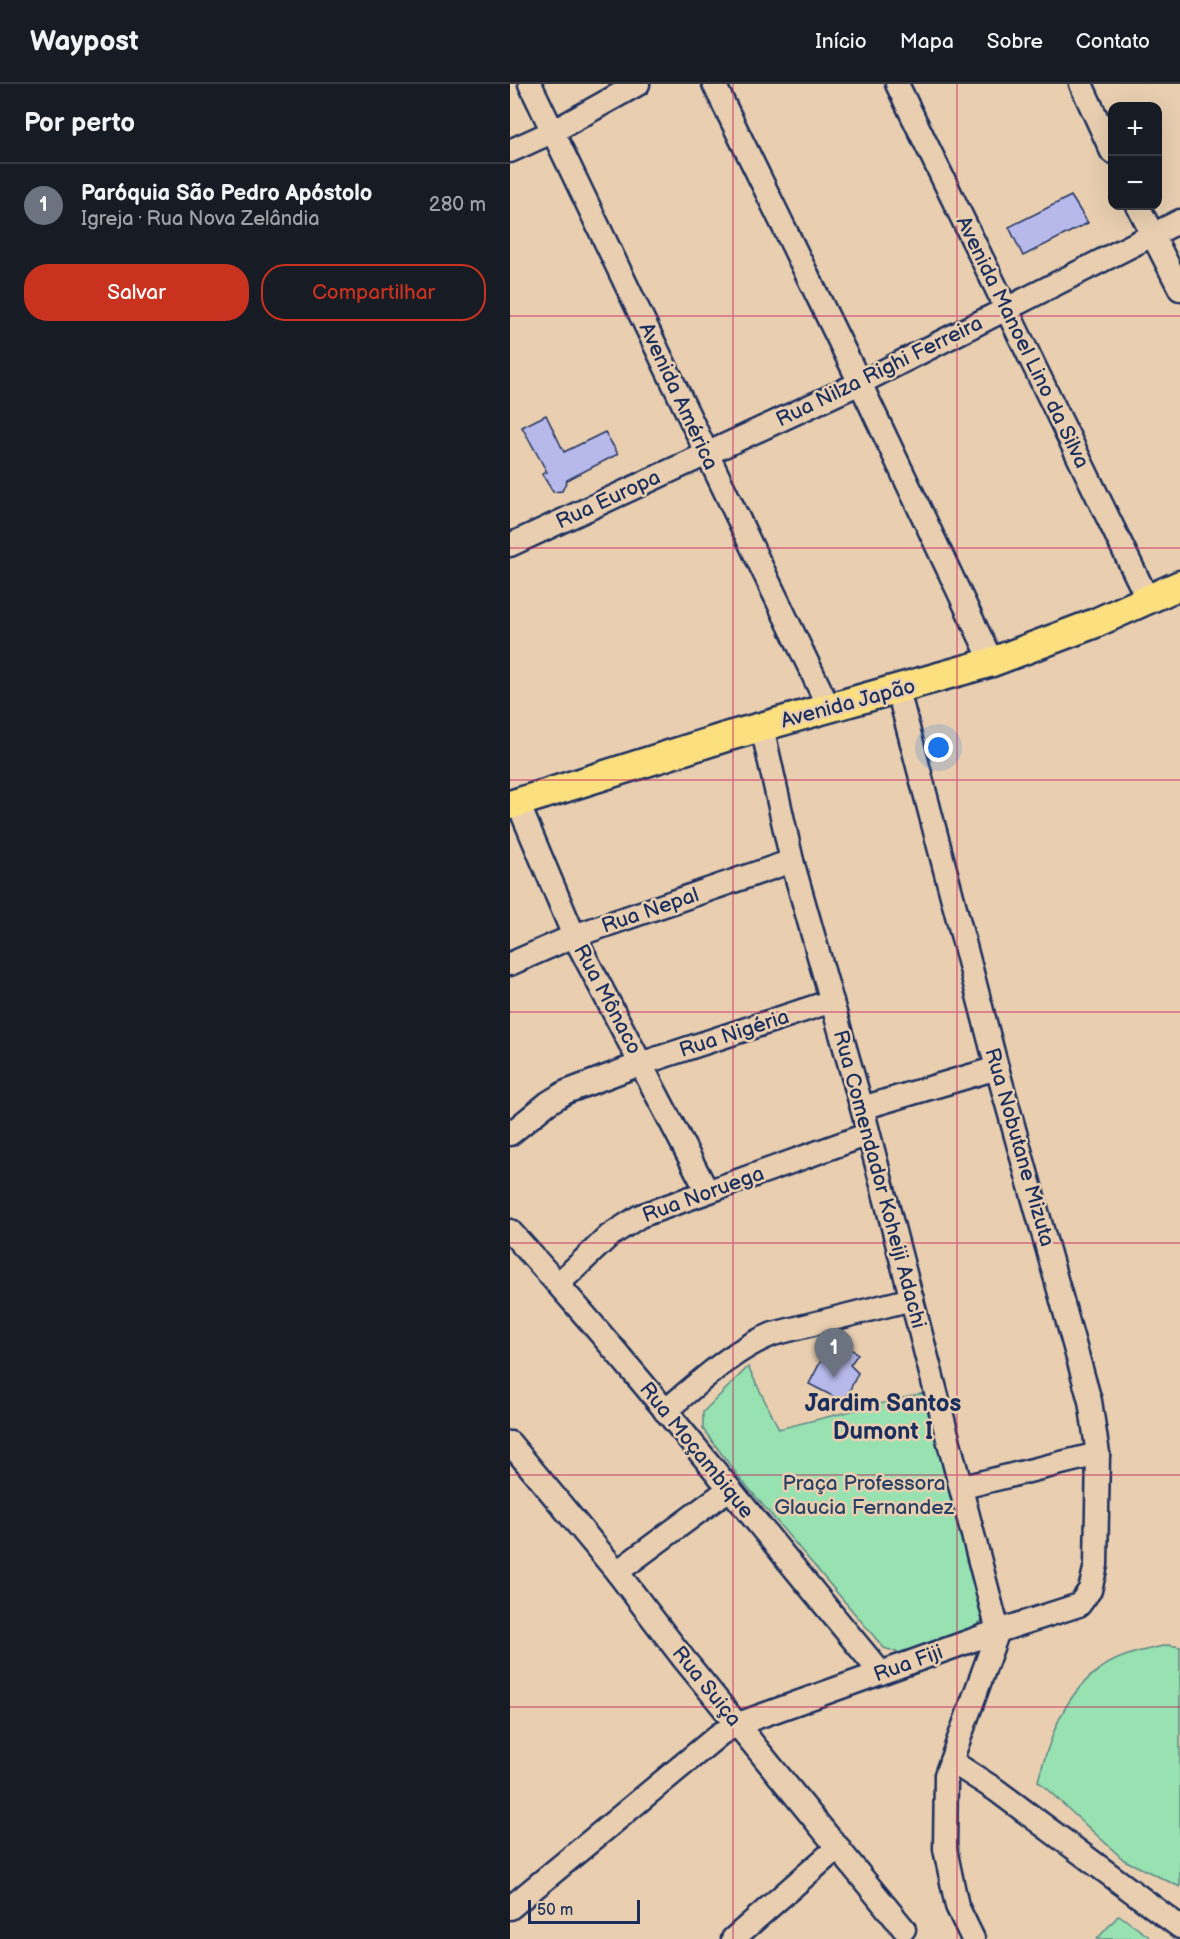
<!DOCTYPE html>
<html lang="pt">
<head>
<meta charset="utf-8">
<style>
  body { margin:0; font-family:"Balsamiq Sans",sans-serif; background:#20242c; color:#f1f3f6 }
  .controls { position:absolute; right:18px; top:18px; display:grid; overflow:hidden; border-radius:12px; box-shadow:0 6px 24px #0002 }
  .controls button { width:54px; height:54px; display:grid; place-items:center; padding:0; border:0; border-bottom:2px solid #363941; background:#171b24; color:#f1f3f6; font:30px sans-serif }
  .scale { position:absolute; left:18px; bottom:15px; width:112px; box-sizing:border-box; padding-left:6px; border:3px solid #1b2f5e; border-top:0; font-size:16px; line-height:21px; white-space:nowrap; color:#1b2f5e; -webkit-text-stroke:4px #e9cfb0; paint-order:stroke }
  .you { position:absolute; left:429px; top:664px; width:21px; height:21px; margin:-15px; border:4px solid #fff; border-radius:50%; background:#1a73e8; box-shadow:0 0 0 9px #1a73e833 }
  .badge { display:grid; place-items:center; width:39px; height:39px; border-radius:50%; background:#c8321e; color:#fff; font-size:20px; font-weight:700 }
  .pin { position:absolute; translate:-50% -50px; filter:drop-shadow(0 2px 3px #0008) }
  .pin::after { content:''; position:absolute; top:32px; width:21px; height:18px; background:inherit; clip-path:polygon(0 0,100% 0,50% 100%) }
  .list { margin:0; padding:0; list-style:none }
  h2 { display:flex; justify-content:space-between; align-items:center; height:78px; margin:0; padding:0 24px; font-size:26px }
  h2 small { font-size:20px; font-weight:400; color:#9ea1a6 }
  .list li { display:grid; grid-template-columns:39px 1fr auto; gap:18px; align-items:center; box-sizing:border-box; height:84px; padding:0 24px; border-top:2px solid #363941 }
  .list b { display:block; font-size:22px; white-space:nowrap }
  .list p { margin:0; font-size:20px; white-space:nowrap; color:#9ea1a6 }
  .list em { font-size:20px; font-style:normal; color:#9ea1a6 }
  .actions { display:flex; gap:12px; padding:18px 24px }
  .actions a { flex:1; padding:14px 0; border:2px solid #c8321e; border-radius:24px; text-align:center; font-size:21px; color:#c8321e }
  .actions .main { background:#c8321e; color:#fff }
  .map { position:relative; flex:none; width:670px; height:1855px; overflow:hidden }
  header { display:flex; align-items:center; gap:36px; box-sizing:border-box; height:84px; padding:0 30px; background:#171b24; border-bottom:2px solid #363941 }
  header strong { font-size:28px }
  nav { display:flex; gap:33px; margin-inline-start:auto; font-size:21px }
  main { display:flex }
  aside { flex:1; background:#171b24 }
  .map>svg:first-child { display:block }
</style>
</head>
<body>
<header>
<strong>Waypost</strong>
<nav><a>Início</a><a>Mapa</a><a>Sobre</a><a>Contato</a></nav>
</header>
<main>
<aside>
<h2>Por perto<small></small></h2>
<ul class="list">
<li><span class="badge" style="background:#6b7280">1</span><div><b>Paróquia São Pedro Apóstolo</b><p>Igreja · Rua Nova Zelândia</p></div><em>280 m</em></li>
</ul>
<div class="actions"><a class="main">Salvar</a><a>Compartilhar</a></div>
</aside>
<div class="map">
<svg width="670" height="1855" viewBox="0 0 670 1855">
  <rect width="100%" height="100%" fill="#e9cfb0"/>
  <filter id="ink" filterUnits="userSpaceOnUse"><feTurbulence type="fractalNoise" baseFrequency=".0167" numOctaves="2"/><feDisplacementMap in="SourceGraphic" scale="12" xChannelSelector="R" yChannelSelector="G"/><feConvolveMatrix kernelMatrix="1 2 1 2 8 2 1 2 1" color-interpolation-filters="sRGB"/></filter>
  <g filter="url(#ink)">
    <g fill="#98e1b0" stroke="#5a8887" stroke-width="1.5">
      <path d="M 238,1283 L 269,1345 L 414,1309 L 474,1534 L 463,1545 L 390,1569 L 374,1564 L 229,1393 L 193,1345 L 193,1328 Z"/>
      <path d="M 658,1561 L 670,1563 L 670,1803 L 614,1776 L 528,1697 C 540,1654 553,1609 593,1583 C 612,1570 636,1566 658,1561 Z"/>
      <path d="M 609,1831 L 642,1855 L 587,1855 Z"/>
    </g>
    <g fill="#b6b9ea" stroke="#1b2f5e" stroke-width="1.5">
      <path d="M 561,112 L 578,139 L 513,172 L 499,143 Z"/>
      <path d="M 36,331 L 54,368 L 95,348 L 108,370 L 57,396 L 52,407 L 43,408 L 32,390 L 37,388 L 12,343 Z"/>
      <path d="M 336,1262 L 348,1270 L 340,1281 L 348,1289 L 334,1318 L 299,1300 L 315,1269 L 329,1276 Z"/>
    </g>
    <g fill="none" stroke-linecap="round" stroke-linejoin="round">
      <defs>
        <g id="minor">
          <path d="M 20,0 L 319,624"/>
          <path d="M 204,0 L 350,299 L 482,578"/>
          <path d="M 387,0 L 638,516"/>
          <path d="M 571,0 L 602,68"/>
          <path d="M 0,67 L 44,47 L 128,0"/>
          <path d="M 628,122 L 670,205"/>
          <path d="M 0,461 L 350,299 L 670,137"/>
          <path d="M 252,643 L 282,777 L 352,1024 L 488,1547"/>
          <path d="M 8,719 L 64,852 L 197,1107"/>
          <path d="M 0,880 L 64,852 L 282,777"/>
          <path d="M 352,1024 L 487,984"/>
          <path d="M 0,1050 L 38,1019 L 56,1008 L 133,979 L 322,917"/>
          <path d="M 0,1147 C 130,1289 247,1441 371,1589"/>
          <path d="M 48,1200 L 99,1152 L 130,1132 L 356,1051"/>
          <path d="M 155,1327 C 189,1299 222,1266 263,1250 L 402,1215"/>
          <path d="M 0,1359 L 107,1488 L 173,1574 L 394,1845"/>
          <path d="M 453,1403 L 588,1370"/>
          <path d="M 107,1488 L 219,1405"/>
          <path d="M 441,1677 L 486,1706 L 670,1843"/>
          <path d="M 0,1824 L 210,1650 L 228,1640 L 488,1547 L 569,1521 L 580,1506 L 586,1481 L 588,1370 L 580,1317 L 487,984 L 388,606"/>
          <path d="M 223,1855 L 328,1763"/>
          <path d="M 463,1855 L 447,1822 L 435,1765 L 436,1691 L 488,1547"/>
        </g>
        <path id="major" d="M 0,721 L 219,652 L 482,578 L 583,540 L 670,501"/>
      </defs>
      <use href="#minor" stroke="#1b2f5e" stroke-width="27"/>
      <use href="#major" stroke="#1b2f5e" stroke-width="33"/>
      <use href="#minor" stroke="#e9cfb0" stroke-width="22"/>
      <use href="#major" stroke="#fce080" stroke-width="28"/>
    </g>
  </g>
  <path fill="none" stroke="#c2185b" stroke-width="1.5" stroke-opacity="0.55" d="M 223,0 L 223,1855M 447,0 L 447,1855M 0,232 L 670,232M 0,464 L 670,464M 0,696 L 670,696M 0,928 L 670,928M 0,1159 L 670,1159M 0,1391 L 670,1391M 0,1623 L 670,1623"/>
  <g text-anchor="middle" stroke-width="5" stroke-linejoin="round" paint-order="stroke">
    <g font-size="21" fill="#1b2f5e" stroke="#e9cfb0">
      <text transform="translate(513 258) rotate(64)" y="7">Avenida Manoel Lino da Silva</text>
      <text transform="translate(369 287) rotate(-26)" y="7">Rua Nilza Righi Ferreira</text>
      <text transform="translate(169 312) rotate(65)" y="7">Avenida América</text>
      <text transform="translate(98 415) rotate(-25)" y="7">Rua Europa</text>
      <text transform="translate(338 619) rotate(-15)" y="7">Avenida Japão</text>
      <text transform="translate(140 826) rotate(-19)" y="7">Rua Nepal</text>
      <text transform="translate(98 915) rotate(62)" y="7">Rua Mônaco</text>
      <text transform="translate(224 949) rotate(-18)" y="7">Rua Nigéria</text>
      <text transform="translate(510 1063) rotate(74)" y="7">Rua Nobutane Mizuta</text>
      <text transform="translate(370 1095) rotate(75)" y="7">Rua Comendador Koheiji Adachi</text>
      <text transform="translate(193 1110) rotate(-20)" y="7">Rua Noruega</text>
      <text transform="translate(187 1366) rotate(51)" y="7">Rua Moçambique</text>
      <text transform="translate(398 1579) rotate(-20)" y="7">Rua Fiji</text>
      <text transform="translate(197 1602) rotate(51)" y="7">Rua Suiça</text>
    </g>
    <g font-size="21" fill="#284166" stroke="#e9cfb0">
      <text x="354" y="1406">Praça Professora<tspan x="354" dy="24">Glaucia Fernandez</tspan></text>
    </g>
    <g font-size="24" font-weight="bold" fill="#1b2f5e" stroke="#e9cfb0">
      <text x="373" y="1327">Jardim Santos<tspan x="373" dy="28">Dumont I</tspan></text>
    </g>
  </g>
</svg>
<div class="controls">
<button>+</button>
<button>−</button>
</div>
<div class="scale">50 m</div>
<div class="you"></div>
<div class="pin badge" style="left:324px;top:1294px;background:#6b7280">1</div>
</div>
</main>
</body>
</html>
